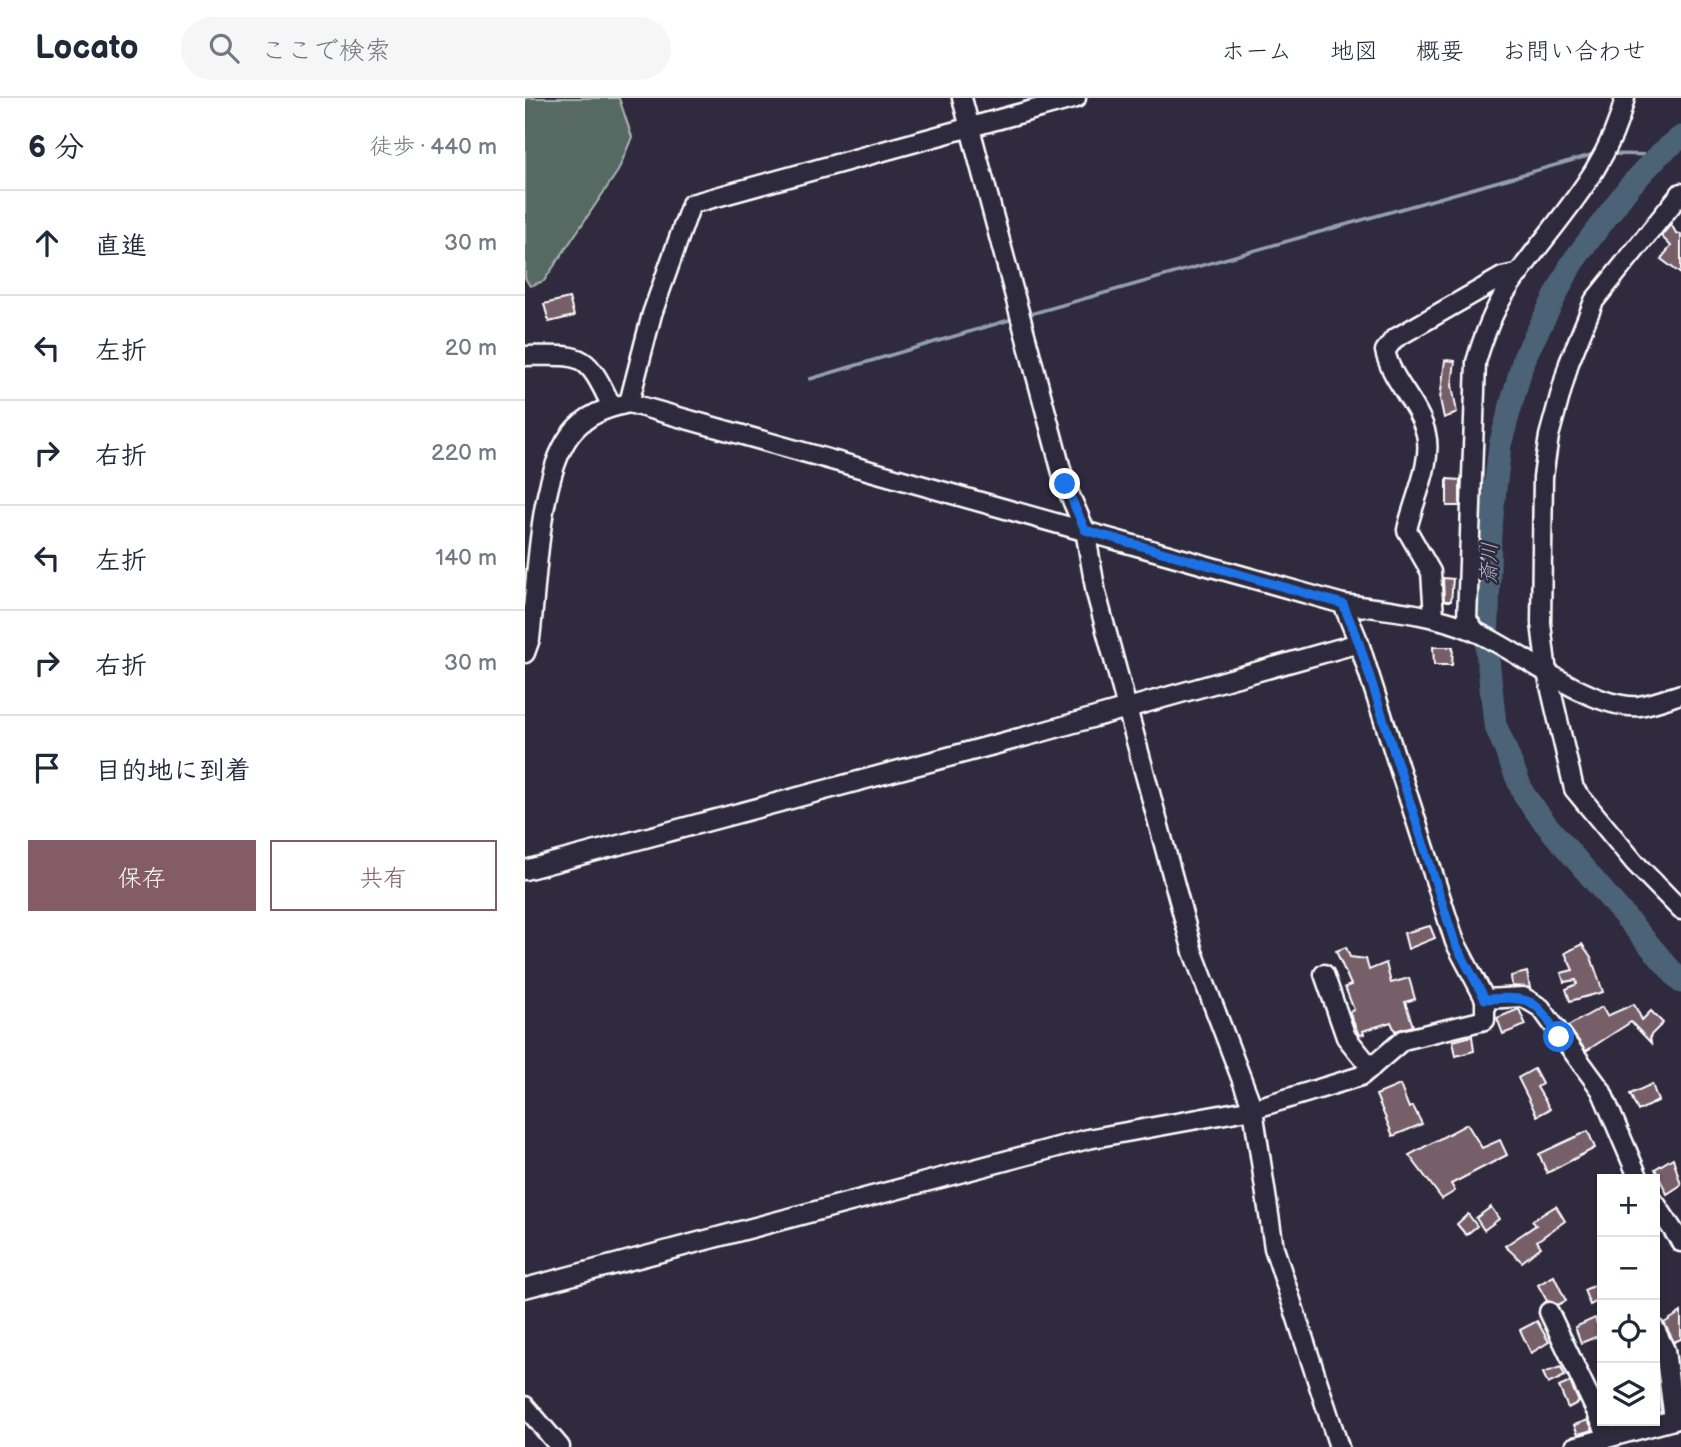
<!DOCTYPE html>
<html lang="ja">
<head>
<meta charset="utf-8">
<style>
  body { margin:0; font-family:"Balsamiq Sans","Klee One",sans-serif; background:#f6f6f7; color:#1f2937 }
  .controls { position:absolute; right:21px; bottom:21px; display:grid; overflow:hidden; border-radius:0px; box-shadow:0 2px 5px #0004 }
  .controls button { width:63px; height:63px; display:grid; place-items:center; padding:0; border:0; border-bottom:2px solid #e0e1e3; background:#fff; color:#1f2937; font:35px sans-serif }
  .stop { position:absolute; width:21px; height:21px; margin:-16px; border:5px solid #1a73e8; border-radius:50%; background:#fff }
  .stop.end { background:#1a73e8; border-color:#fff; box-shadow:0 2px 7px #0008 }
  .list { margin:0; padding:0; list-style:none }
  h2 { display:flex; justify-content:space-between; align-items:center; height:91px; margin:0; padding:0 28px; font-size:30px }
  h2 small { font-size:23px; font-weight:400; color:#747a83 }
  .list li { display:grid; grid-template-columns:46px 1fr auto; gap:21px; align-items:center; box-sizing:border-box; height:105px; padding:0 28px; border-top:2px solid #e0e1e3 }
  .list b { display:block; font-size:26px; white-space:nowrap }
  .list em { font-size:23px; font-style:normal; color:#747a83 }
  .actions { display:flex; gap:14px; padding:21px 28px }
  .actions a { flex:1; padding:16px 0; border:2px solid #845c67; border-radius:0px; text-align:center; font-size:24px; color:#845c67 }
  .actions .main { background:#845c67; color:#fff }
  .icon { flex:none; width:38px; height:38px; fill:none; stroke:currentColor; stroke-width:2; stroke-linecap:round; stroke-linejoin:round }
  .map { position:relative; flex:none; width:1156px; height:1349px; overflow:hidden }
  header { display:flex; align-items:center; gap:42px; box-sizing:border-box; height:98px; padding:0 35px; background:#fff; border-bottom:2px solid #e0e1e3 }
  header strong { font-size:33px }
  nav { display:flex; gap:38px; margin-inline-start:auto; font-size:24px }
  .search { width:490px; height:63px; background:#f6f6f7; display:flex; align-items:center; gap:18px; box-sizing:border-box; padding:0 24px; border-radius:38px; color:#747a83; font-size:26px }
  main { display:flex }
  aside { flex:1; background:#fff }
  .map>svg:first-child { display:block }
</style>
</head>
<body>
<header>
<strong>Locato</strong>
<div class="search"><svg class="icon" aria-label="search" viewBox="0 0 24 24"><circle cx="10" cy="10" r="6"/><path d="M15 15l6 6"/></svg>ここで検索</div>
<nav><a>ホーム</a><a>地図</a><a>概要</a><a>お問い合わせ</a></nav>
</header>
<main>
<aside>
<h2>6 分<small>徒歩 · 440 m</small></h2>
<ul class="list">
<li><svg class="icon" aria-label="ahead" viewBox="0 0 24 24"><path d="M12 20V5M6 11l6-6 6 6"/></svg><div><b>直進</b></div><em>30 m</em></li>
<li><svg class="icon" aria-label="left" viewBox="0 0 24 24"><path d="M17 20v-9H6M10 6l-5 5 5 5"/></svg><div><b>左折</b></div><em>20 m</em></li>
<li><svg class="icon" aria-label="right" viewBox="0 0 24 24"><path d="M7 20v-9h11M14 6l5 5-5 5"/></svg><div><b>右折</b></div><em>220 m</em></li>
<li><svg class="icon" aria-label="left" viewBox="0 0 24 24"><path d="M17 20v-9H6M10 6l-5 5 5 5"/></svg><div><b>左折</b></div><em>140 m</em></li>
<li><svg class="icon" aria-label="right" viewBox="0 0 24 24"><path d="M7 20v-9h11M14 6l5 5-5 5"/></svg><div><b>右折</b></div><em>30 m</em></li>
<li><svg class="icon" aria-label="arrive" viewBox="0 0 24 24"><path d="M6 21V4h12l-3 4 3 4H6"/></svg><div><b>目的地に到着</b></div></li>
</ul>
<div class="actions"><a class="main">保存</a><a>共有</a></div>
</aside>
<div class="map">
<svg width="1156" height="1349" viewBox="0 0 1156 1349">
  <rect width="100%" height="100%" fill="#2f2a3d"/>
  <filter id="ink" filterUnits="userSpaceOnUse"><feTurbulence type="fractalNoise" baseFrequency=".0143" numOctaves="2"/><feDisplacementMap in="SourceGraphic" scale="14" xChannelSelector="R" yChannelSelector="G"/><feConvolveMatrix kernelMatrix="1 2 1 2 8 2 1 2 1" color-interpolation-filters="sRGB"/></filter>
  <g filter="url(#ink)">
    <path fill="#566a64" stroke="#aab4b2" stroke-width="2" d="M 0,0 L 94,0 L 107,39 L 93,73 L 19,183 L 5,188 L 0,180 Z"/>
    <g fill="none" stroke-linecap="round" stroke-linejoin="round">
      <g stroke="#94a1ad" stroke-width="3.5">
        <path d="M 1084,56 L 1134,57"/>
        <path d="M 502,217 L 1073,55"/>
        <path d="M 285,281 L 491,220"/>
      </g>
      <path stroke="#4c6277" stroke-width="23" d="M 1156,39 L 1135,56 L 1104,89 L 1047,165 L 999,260 L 975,347 L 965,436 L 962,552 L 970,626 L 999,697 L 1020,725 L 1156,884"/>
    </g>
    <g fill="#765e68" stroke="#fff" stroke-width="2">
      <path d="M 1146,126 L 1151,135 L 1156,136 L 1156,176 L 1136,161 L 1146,148 L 1136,138 Z"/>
      <path d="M 44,200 L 49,218 L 24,224 L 19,206 Z"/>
      <path d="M 920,262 L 930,263 L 927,287 L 932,315 L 919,320 L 915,301 Z"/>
      <path d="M 922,381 L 935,382 L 935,408 L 922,408 Z"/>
      <path d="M 918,480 L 928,481 L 926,503 L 919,503 Z"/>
      <path d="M 908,549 L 928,549 L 927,567 L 909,567 Z"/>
      <path d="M 905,828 L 910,840 L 883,851 L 879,835 Z"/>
      <path d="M 1057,846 L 1066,859 L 1078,894 L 1045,903 L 1041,891 L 1052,886 L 1051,882 L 1039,884 L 1036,875 L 1048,872 L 1040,855 Z"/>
      <path d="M 821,849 L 825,859 L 841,861 L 844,872 L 861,865 L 866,885 L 884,880 L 890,901 L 880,904 L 888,928 L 870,933 L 866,924 L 838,933 L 839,936 L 834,937 L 824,914 L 829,912 L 820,889 L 826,887 L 811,853 Z"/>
      <path d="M 1002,874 L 1005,890 L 987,888 L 986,878 Z"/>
      <path d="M 1109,906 L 1117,922 L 1126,913 L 1138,925 L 1125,938 L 1126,945 L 1106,924 L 1061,953 L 1043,928 L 1077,909 L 1082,918 Z"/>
      <path d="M 994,911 L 1001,927 L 978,936 L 972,920 Z"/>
      <path d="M 947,938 L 949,953 L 931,958 L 928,943 Z"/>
      <path d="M 1009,971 L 1017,986 L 1012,989 L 1025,1011 L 1012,1018 L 993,980 Z"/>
      <path d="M 1127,986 L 1133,1003 L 1113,1013 L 1105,996 Z"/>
      <path d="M 875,987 L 884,1010 L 888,1008 L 897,1026 L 868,1038 L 851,997 Z"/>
      <path d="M 942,1026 L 957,1050 L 975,1042 L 982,1057 L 926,1086 L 930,1093 L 917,1101 L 884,1057 Z"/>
      <path d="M 1063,1033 L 1070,1050 L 1022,1075 L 1014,1056 Z"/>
      <path d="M 1148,1060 L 1156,1087 L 1142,1096 L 1130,1071 Z"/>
      <path d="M 1031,1108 L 1040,1123 L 1012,1143 L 1016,1149 L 997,1164 L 980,1148 L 1011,1127 L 1007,1123 Z"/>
      <path d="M 966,1109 L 974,1121 L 959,1132 L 951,1120 Z"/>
      <path d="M 943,1116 L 952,1128 L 941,1137 L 932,1126 Z"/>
      <path d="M 1029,1178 L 1041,1203 L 1032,1207 L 1022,1203 L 1013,1187 Z"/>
      <path d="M 1077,1184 L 1077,1201 L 1065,1207 L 1059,1192 Z"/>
      <path d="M 1156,1214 L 1156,1241 L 1149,1244 L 1139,1225 Z"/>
      <path d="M 1070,1220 L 1076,1237 L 1056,1245 L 1050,1229 Z"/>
      <path d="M 1012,1223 L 1024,1244 L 1006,1255 L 995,1232 Z"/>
      <path d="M 1036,1269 L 1040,1278 L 1023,1286 L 1018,1275 Z"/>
      <path d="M 1130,1271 L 1136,1314 L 1130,1315 Z"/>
      <path d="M 1045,1284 L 1054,1304 L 1043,1310 L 1034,1289 Z"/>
      <path d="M 1063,1322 L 1068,1332 L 1053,1336 L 1049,1327 Z"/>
    </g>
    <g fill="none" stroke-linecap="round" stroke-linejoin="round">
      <defs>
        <g id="minor">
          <path d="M 437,0 L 540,386 L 560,432 L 571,495 L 668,854 L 728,1011 L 749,1150 L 814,1349"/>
          <path d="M 1156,95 L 1069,203 L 1044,265 L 1024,338 L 1018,379 L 1016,525 L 1022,575 L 1049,691 L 1110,765 L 1156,812"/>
          <path d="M 0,258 C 59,257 61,254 87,309"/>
          <path d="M 104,305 L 127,216 L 166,106 L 551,0"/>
          <path d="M 909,518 L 906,474 L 882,432 C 888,403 908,365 901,336 C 894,306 867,284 860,253 L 869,241 L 977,179 L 995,175"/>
          <path d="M 951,534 L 942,522 L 951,264 C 958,240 967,216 980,195 C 1023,129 1082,78 1100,0"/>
          <path d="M 0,555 L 5,541 C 12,486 13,381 45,337 C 60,317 81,310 104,305 L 818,506 C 863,512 907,515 949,533 C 995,553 1065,612 1114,608 C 1128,606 1143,600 1156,596"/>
          <path d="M 0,772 L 517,634 L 834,545"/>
          <path d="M 799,876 L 821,939 L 846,970"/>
          <path d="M 960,901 L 998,899 L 1016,910 L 1076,992 L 1114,1081"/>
          <path d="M 1130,1105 L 1156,1144"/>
          <path d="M 0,1190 L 563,1041 L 728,1011 L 836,978 L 878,942 L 960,922 L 960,901 L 930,844 L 834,545 L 818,506"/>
          <path d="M 1024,1214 L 1083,1338"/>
          <path d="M 1130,1231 L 1140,1252 L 1149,1322"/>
          <path d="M 0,1308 L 35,1349"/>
          <path d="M 1049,1349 L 1156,1320"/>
        </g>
      </defs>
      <use href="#minor" stroke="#fff" stroke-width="23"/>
      <use href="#minor" stroke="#2f2a3d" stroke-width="18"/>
    </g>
  </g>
  <g fill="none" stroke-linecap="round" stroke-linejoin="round" filter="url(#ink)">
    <path stroke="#1a73e8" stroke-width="9" d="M 540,386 L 560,432 L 818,506 L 834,545 L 930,845 L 960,901 C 1007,899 1009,899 1034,939"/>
  </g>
  <g text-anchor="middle" stroke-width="5" stroke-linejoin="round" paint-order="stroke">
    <g font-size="21" font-style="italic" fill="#aeb8c2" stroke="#2f2a3d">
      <text transform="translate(964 465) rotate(-88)" y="7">斎川</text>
    </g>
  </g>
</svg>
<div class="controls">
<button>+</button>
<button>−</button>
<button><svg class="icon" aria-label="locate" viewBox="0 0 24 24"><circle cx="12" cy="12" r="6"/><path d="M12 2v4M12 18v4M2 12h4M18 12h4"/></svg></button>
<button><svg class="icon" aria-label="layers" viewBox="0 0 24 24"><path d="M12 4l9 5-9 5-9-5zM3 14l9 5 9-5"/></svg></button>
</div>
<div class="stop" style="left:1034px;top:939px"></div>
<div class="stop end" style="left:540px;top:386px"></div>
</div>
</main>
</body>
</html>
